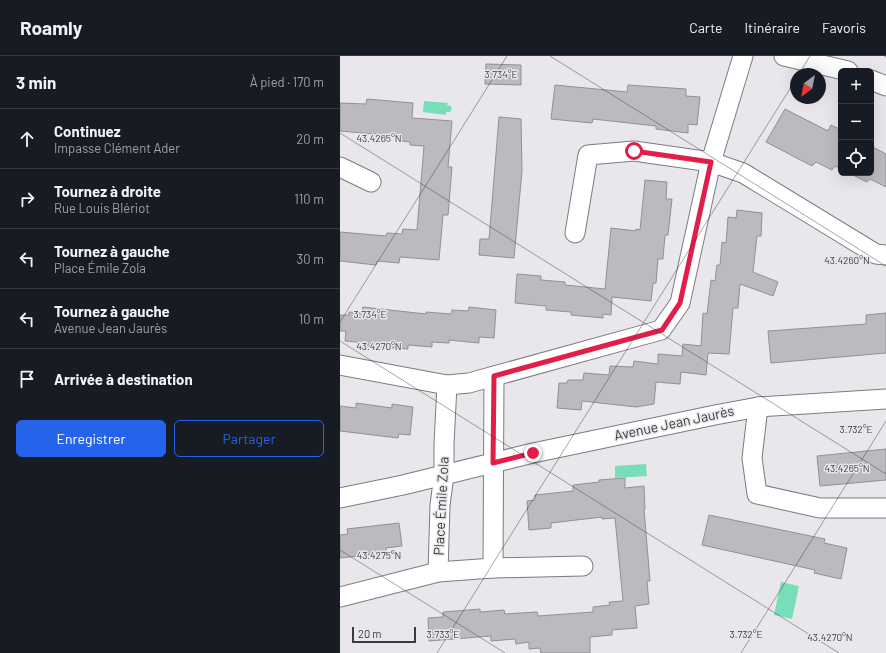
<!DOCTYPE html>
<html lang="fr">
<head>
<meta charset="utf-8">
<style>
  body { margin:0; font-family:Barlow,sans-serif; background:#20242c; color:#f1f3f6 }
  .controls { position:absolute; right:12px; top:12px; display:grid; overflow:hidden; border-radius:6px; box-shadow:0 4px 16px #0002 }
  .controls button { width:36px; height:36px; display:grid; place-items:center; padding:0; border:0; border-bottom:1px solid #363941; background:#171b24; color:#f1f3f6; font:20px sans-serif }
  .compass { position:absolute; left:450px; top:12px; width:36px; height:36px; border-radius:50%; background:#171b24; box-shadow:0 4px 16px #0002; rotate:212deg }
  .scale { position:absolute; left:12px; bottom:10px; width:64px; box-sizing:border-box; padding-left:4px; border:2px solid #3b3a3c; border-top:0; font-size:11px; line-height:14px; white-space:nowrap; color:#3b3a3c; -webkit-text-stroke:3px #e9e7eb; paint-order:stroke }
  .stop { position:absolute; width:12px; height:12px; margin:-9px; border:3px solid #e11d48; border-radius:50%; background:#fff }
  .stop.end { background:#e11d48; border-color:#fff; box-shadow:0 1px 4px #0008 }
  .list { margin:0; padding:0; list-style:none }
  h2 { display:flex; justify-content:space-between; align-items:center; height:52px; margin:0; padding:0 16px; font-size:17px }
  h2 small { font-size:13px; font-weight:400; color:#9ea1a6 }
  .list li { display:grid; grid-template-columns:26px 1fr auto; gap:12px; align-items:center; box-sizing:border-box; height:60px; padding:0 16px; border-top:1px solid #363941 }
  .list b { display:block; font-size:15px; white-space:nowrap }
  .list p { margin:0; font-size:13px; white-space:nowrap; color:#9ea1a6 }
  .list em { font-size:13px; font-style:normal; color:#9ea1a6 }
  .actions { display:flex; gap:8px; padding:12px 16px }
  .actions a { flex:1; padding:9px 0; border:1px solid #2563eb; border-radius:6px; text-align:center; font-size:14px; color:#2563eb }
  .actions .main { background:#2563eb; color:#fff }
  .icon { flex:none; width:22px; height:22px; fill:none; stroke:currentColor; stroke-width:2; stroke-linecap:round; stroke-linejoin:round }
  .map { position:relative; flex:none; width:546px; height:597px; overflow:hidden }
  header { display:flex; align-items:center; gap:24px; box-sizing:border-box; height:56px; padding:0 20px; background:#171b24; border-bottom:1px solid #363941 }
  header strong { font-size:19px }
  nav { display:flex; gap:22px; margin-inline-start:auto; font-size:14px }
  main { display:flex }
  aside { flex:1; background:#171b24 }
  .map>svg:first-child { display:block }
</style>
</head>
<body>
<header>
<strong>Roamly</strong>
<nav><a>Carte</a><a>Itinéraire</a><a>Favoris</a></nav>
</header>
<main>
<aside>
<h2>3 min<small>À pied · 170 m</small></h2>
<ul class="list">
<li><svg class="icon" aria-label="ahead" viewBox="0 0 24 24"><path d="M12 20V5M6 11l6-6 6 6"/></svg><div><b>Continuez</b><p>Impasse Clément Ader</p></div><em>20 m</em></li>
<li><svg class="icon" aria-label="right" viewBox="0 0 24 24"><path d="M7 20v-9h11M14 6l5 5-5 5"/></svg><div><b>Tournez à droite</b><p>Rue Louis Blériot</p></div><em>110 m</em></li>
<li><svg class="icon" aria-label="left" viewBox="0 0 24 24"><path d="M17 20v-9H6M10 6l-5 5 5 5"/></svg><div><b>Tournez à gauche</b><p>Place Émile Zola</p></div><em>30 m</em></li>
<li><svg class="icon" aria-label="left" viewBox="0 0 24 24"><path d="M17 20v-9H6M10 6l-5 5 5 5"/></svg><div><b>Tournez à gauche</b><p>Avenue Jean Jaurès</p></div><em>10 m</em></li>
<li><svg class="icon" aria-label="arrive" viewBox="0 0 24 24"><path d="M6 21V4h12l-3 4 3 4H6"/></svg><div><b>Arrivée à destination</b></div></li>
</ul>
<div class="actions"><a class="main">Enregistrer</a><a>Partager</a></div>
</aside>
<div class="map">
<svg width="546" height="597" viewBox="0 0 546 597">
  <rect width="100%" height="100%" fill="#e9e7eb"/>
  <g fill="#78deba">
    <path d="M 84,45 L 108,47 L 107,49 L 111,50 L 112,53 L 110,56 L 106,56 L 106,59 L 83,56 Z"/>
    <path d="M 306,408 L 307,420 L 275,422 L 275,410 Z"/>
    <path d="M 441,526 L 459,530 L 452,563 L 434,559 Z"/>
  </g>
  <g fill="#bcbabe" stroke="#919094">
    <path d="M 146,8 L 181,9 L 181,29 L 145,28 Z"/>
    <path d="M 215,29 L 287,36 L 288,29 L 346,33 L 346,40 L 360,41 L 357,69 L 348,68 L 348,77 L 316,73 L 316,70 L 253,63 L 252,67 L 211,63 Z"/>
    <path d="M 27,43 L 73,47 L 72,62 L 112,65 L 108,111 L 112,111 L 108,159 L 103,159 L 99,204 L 60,201 L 59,207 L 37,205 L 36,209 L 0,205 L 0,176 L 46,180 L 47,177 L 62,178 L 63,173 L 77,174 L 84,90 L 70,89 L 70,86 L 55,84 L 56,80 L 0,75 L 0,47 L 26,48 Z"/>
    <path d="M 445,53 L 488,75 L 491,69 L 501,74 L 501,113 L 495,110 L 492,114 L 476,106 L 472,110 L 426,86 Z"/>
    <path d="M 159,61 L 181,63 L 182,115 L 174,202 L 139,199 L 140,183 L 149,183 Z"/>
    <path d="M 531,90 L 546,98 L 546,131 L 530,123 L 527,126 L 509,117 L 531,117 Z"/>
    <path d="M 305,124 L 327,126 L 326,143 L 332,143 L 328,179 L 325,179 L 323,203 L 318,203 L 316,227 L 313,227 L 311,245 L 272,241 L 271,259 L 263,258 L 263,262 L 231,259 L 231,256 L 206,254 L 206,250 L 175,247 L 177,218 L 201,220 L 201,224 L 225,226 L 225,229 L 265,233 L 271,172 L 296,175 L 296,173 L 300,174 Z"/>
    <path d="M 397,154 L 422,157 L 421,180 L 417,180 L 413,216 L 438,226 L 433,240 L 400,228 L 398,252 L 393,252 L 389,298 L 368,297 L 366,319 L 341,316 L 340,328 L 316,326 L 314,348 L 296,351 L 242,345 L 241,354 L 217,352 L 219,327 L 227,327 L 228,324 L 243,324 L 244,317 L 269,319 L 270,310 L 293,311 L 294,305 L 318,308 L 318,298 L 342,300 L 343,288 L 361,290 L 363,257 L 367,258 L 371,224 L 375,225 L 377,209 L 380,209 L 382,186 L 386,187 L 388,161 L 396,162 Z"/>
    <path d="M 23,251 L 86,258 L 86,256 L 111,258 L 112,254 L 128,255 L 129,251 L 156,254 L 154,282 L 139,281 L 139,287 L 109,284 L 109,287 L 92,286 L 92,291 L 68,289 L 68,293 L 27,290 L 27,287 L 5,285 L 6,275 L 0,275 L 0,259 L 9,259 L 9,256 L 22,257 Z"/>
    <path d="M 546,257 L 546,297 L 431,307 L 428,275 L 526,268 L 526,259 Z"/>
    <path d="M 16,347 L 52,352 L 52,348 L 73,351 L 70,379 L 59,378 L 58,382 L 0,375 L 0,350 L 16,352 Z"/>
    <path d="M 546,393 L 546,424 L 480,430 L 477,400 Z"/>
    <path d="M 285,422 L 285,432 L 304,430 L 305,453 L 304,453 L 310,525 L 307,525 L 309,548 L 295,550 L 297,572 L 272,574 L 272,579 L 250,581 L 250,597 L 201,597 L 200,592 L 189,593 L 189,586 L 176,588 L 175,583 L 151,585 L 151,580 L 89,585 L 88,562 L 103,561 L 103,556 L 140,553 L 140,556 L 164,554 L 165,558 L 197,556 L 198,560 L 253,556 L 253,551 L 270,549 L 269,546 L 283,545 L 275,462 L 262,463 L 262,461 L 211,467 L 211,472 L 189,474 L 187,445 L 195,444 L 195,439 L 233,435 L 233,429 L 259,426 L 259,424 Z"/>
    <path d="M 369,459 L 485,483 L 484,487 L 507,492 L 501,523 L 474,517 L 475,514 L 362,489 Z"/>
    <path d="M 59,467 L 62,490 L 46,492 L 46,497 L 0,502 L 0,479 L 8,478 L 7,473 Z"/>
  </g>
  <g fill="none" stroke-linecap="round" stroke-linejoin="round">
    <defs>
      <g id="street">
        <path d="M 444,0 L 508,15"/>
        <path d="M 531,24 L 546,30"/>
        <path d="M 0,111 L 31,126"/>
        <path d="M 235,177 L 248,99 L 294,95 L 371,106 L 403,117 L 536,198 L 546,199"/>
        <path d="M 0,309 L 107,329 L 129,327 L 321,274 L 340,247 L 371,106 L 403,0"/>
        <path d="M 418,351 L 412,402 L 417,438 L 480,452 L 546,452"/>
        <path d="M 0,442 L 63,429 L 193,397 L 375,359 L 418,351 L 546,343"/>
        <path d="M 153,512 L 154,320"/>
        <path d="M 98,516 L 100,449 L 104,419 L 104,388 L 107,329"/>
        <path d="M 0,541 L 98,516 L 153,512 L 243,510"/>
      </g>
    </defs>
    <use href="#street" stroke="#7d7b7f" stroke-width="21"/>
    <use href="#street" stroke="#fff" stroke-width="19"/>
  </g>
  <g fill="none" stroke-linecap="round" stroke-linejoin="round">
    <path stroke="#e11d48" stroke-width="5" d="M 193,397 L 153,407 L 154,320 L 322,274 L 340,247 L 371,106 L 294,95"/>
  </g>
  <path fill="none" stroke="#3b3a3c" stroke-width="1" stroke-opacity="0.45" d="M 210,0 L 546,210M 544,0 L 546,1M 459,18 L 470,0M 0,77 L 546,418M 0,266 L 167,0M 0,285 L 499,597M 0,494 L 165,597M 97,597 L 456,23M 401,597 L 546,365"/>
  <g text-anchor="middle" stroke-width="3" stroke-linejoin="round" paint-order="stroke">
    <g font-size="14" fill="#3b3a3c" stroke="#e9e7eb">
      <text transform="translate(334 367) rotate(-12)" y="5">Avenue Jean Jaurès</text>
      <text transform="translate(101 450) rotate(-87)" y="5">Place Émile Zola</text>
    </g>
  </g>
  <g font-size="10" text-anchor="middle" fill="#3b3a3c" stroke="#e9e7eb" stroke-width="3" stroke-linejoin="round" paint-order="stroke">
    <text x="161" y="22">3.734°E</text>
    <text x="39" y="86">43.4265°N</text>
    <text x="507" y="208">43.4260°N</text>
    <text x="30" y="262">3.734°E</text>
    <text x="39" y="294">43.4270°N</text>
    <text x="516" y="377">3.732°E</text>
    <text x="507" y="416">43.4265°N</text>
    <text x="39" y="503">43.4275°N</text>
    <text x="103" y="582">3.733°E</text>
    <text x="406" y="582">3.732°E</text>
    <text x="490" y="585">43.4270°N</text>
  </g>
</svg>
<div class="controls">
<button>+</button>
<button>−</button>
<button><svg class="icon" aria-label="locate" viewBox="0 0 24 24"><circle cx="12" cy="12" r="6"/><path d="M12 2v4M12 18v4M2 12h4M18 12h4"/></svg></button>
</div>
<svg class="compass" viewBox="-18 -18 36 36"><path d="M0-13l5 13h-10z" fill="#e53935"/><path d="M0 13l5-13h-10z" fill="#9ea1a6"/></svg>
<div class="scale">20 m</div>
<div class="stop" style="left:294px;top:95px"></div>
<div class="stop end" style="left:193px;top:397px"></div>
</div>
</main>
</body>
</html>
